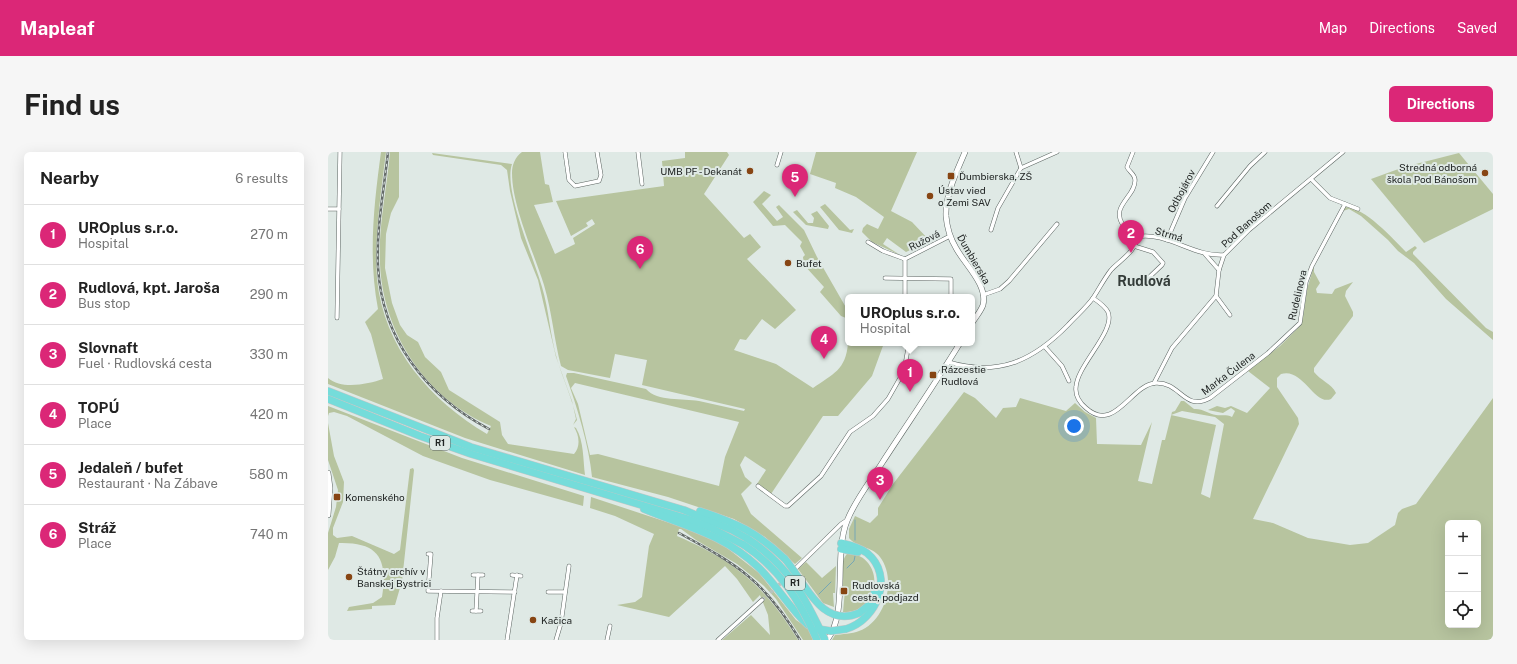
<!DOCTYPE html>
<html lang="en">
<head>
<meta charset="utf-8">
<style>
  body { margin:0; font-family:"Public Sans",sans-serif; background:#f6f6f6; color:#222 }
  .controls { position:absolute; right:12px; bottom:12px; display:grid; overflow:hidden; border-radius:6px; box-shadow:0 4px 16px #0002 }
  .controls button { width:36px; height:36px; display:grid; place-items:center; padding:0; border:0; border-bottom:1px solid #e0e0e0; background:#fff; color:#222; font:20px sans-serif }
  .you { position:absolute; left:746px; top:274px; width:14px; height:14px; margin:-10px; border:3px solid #fff; border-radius:50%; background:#1a73e8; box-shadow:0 0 0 6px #1a73e833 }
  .badge { display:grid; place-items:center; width:26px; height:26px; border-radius:50%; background:#db2777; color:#fff; font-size:13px; font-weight:700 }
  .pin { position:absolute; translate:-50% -33px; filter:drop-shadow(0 1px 2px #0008) }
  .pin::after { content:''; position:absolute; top:21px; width:14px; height:12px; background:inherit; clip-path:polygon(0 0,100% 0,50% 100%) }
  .popup { position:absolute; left:517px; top:142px; width:130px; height:52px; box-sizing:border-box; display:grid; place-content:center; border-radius:6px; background:#fff; filter:drop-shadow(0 1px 3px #0005); font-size:13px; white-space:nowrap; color:#767676 }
  .popup b { font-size:15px; color:#222 }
  .popup::after { content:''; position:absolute; left:50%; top:100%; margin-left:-8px; border:8px solid transparent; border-top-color:#fff }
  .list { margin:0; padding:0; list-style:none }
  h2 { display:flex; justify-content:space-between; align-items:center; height:52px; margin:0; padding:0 16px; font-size:17px }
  h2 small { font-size:13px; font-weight:400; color:#767676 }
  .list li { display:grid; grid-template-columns:26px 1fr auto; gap:12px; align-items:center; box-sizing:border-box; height:60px; padding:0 16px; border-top:1px solid #e0e0e0 }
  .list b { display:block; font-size:15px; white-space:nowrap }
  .list p { margin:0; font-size:13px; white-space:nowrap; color:#767676 }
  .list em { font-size:13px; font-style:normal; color:#767676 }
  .icon { flex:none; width:22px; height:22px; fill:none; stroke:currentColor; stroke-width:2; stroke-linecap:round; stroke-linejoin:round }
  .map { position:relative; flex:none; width:1165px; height:488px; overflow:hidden; border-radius:6px }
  header { display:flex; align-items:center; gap:24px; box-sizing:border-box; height:56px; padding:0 20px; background:#db2777; color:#fff }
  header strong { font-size:19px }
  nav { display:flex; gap:22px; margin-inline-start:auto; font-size:14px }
  .intro { display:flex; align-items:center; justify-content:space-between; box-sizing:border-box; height:96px; padding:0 24px }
  h1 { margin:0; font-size:28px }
  .button { padding:10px 18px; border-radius:6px; background:#db2777; color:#fff; font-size:14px; font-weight:700 }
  main { display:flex; gap:24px; padding:0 24px }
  aside { flex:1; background:#fff; border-radius:6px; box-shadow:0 4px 16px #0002 }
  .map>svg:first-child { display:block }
</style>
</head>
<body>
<header>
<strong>Mapleaf</strong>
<nav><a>Map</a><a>Directions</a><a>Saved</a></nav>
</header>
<div class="intro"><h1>Find us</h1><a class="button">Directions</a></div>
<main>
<aside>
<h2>Nearby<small>6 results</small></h2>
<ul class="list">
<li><span class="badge">1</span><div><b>UROplus s.r.o.</b><p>Hospital</p></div><em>270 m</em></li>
<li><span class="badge">2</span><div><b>Rudlová, kpt. Jaroša</b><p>Bus stop</p></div><em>290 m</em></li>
<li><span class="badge">3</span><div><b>Slovnaft</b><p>Fuel · Rudlovská cesta</p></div><em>330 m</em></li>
<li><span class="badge">4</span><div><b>TOPÚ</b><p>Place</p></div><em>420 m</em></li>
<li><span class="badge">5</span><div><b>Jedaleň / bufet</b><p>Restaurant · Na Zábave</p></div><em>580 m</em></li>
<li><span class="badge">6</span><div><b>Stráž</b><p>Place</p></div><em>740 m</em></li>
</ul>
</aside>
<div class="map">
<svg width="1165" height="488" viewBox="0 0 1165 488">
  <rect width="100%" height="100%" fill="#dfe9e5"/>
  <g fill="#b7c49f" fill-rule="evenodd">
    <path d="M 53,0 L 58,0 C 53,41 46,85 49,127 C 56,196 102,248 159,282 L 163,274 C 98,247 55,181 52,112 C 50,74 59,37 62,0 L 71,0 L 71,45 L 63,61 L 58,82 L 57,116 L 64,151 L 72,173 L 79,183 L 90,190 L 97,205 L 113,220 L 121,238 L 172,270 L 174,283 L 180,292 L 246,302 C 253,294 251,283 246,275 L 248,276 C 256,289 255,308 257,323 L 137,286 L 0,232 L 0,226 C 14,238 40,232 55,227 L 43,182 L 37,170 L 50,157 C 40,105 46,51 53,0 Z"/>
    <path d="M 194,0 L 212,0 L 217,32 L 221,33 L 225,50 L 206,53 L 227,102 L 247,92 L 245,86 L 267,72 L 264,67 L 258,71 L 260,74 L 243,84 L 228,49 L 336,34 L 334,9 L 357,6 L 357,0 L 399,0 L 401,3 L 376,42 L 416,86 L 422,82 L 433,95 L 419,107 L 468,158 L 447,177 L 434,167 L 418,188 L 412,187 L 406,198 L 448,212 L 485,236 C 505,222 518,218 520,191 L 556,191 L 544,224 L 510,264 L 495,264 L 443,342 L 429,332 L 438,318 L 417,304 L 412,313 L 417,325 L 424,331 L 413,342 L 423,362 L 474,406 L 467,412 L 437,385 L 406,367 L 340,345 L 264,325 C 261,293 249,255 238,224 L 239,221 L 246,221 L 318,237 C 330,250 354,246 371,249 C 386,252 401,256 416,259 L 417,257 L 314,233 L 319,208 L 287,202 L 282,226 L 240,218 L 233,214 C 226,187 224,160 216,133 C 206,101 184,54 184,21 C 184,13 187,5 194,0 ZM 247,231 L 411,270 L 397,305 L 391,334 L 270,302 L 262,303 L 250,252 L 243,236 Z"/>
    <path d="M 488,0 L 589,0 L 563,59 L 584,70 L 602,89 L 578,100 L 559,86 L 555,92 L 572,103 L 544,90 L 534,80 L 535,76 L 539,72 L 550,77 L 556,65 L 528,45 L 507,36 L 508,31 L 482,22 Z"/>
    <path d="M 104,1 L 184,12 C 175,38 206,106 214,135 C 221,158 222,183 229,207 C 235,227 244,246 249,268 L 245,273 L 248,267 L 244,249 L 228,205 L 210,128 L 193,86 L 182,39 L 179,18 L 173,13 L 105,3 Z"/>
    <path d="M 1131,1 L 1165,42 L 1165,57 L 1096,91 L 1043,27 L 1076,15 Z"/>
    <path d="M 436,39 L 443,43 L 434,52 L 449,69 L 455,65 L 448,55 L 451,53 L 476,78 L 489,105 L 520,159 L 520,165 L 518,166 L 513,164 L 492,140 L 496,135 L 476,113 L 475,105 L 477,103 L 472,94 L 474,90 L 457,73 L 445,74 L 425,50 Z"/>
    <path d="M 497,52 L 522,78 L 526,77 L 524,81 L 511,78 L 492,55 Z"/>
    <path d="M 1017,55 C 1037,55 1065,87 1078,100 L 1087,94 L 1089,96 L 1085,100 L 1085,102 L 1158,176 L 1165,180 L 1165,188 L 1118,147 L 1086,111 L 1070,99 L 1060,88 L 1033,64 L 1021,57 L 1015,59 Z"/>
    <path d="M 469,58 L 480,71 L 485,71 L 486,66 L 483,62 L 489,59 L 501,74 L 500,77 L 478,73 L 465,60 Z"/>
    <path d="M 986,114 L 986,120 L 992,131 L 988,137 L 989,141 L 1004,142 L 1007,137 L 1025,130 L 1018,139 L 1017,144 L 1025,160 L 1025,164 L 986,216 L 986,220 C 992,228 1004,232 1008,241 L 1003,247 C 986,254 975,215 953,222 L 949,226 L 949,235 L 970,266 L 971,272 L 925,367 L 945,371 L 980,386 L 1022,393 L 1040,391 L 1067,373 L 1070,361 L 1074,357 L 1088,352 L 1165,246 L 1165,488 L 504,488 L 507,483 C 514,482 524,482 531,479 C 558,469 569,427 552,405 C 544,394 529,396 521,386 L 521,377 L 527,364 L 542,371 L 550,363 L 550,356 L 565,332 L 636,240 L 647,246 L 668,266 L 675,256 L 688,255 L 692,246 L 738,259 L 747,251 L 757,260 L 768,266 L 769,292 L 813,293 L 824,270 L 810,329 L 824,332 L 834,288 L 837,288 L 844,260 L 847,259 L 853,249 L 856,249 L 866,257 C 874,256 881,262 888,263 C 894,264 898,262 904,265 L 907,259 L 903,256 L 895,261 L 880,258 L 889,254 L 897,256 L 903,254 L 919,261 L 942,236 L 920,219 L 952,194 L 972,174 L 975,166 L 979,137 ZM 854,259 L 887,265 L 896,272 L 882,346 L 873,342 L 888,273 L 843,263 ZM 1120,371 L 1150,371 L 1150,473 L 1120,473 Z"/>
    <path d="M 0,254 L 134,306 L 256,344 L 255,354 L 162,328 L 95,304 L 19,264 L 6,260 L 1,261 L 0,264 Z"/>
    <path d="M 0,271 L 6,304 L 16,330 L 15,350 L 5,376 L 5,383 L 9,386 L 24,384 L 66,402 L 72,398 L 82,317 L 85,316 L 86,318 L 74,429 L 67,453 L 44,454 L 44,457 L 19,459 L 21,455 L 45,451 L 54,445 C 60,407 51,390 11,391 L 7,405 L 0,418 L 0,381 L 8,355 L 10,338 L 0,308 Z"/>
    <path d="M 263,345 L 357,376 L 394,392 L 431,421 L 468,468 L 480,476 L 485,488 L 475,488 L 448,447 L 436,434 L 409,412 L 368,388 L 353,377 L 351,377 L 349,384 C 407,409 437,434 470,488 L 394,488 L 423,463 L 442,483 L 440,463 L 432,443 L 425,450 L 409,427 L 397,414 L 341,465 L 289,453 L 307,450 L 314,445 L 321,394 L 326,382 L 287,364 L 262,356 Z"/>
    <path d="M 520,401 C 558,404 554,462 515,460 L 517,438 L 515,438 C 514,427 511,409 520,401 Z"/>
    <path d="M 478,410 L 494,426 L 508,414 L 507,441 L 505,441 L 506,455 L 495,451 L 470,417 Z"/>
  </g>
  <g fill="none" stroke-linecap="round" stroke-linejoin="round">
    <g stroke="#76a7b5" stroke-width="1">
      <path d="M 527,368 L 527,388"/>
      <path d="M 519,416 L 526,409 L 527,404"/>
      <path d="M 491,442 L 503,430"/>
    </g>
    <path stroke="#b9c2be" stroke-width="3.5" stroke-dasharray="3.5 2" stroke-linecap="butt" d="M 434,448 L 453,431"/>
    <defs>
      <g id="street">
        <path d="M 237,0 L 241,28 L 247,34 L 271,29 L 273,23 L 269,0"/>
        <path d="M 310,0 L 314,32"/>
        <path d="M 688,0 L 693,16"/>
        <path d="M 805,0 L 799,15 C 801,20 807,22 807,28 C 808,44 782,54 795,73 C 798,78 804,81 808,85"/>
        <path d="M 449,13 L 453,0"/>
        <path d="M 983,27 L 1002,46 L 1030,57"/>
        <path d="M 889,54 L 922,14 L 937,0"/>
        <path d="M 0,57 L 11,57"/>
        <path d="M 663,78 L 670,56 L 693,16 L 729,0"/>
        <path d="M 808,85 C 839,79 865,105 896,103"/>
        <path d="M 839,88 L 857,46 L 885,0"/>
        <path d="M 540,90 L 555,99 L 577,107"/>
        <path d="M 806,94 L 825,100 L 835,111 L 834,113 L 814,132"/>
        <path d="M 877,102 L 891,118"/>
        <path d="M 557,126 L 623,127 L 623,145"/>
        <path d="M 655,143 L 672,137 L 681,129 L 729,72"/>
        <path d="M 888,144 L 902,163"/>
        <path d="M 577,145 L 577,107 L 622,84"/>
        <path d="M 765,146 C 771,150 777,154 780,160 C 788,179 749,213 748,235 C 747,243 751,250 758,256 C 787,282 803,232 828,231 C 853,230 856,260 882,246 L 940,201 L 972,171 L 978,130 L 984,114 L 1017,52"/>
        <path d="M 9,166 L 12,0"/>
        <path d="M 717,195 L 734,214 L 741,229"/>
        <path d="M 620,210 C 670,225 705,209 740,173 C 748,164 758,156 765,146 C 771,137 776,127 783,118 C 790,110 811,97 808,85"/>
        <path d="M 826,231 L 844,196 L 888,144 L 891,118 L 896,103 L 921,78 L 1015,0"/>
        <path d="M 430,334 L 457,354 L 460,354 L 493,324 L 522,280 L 545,264 L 560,247 L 576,219 L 581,191"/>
        <path d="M 100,402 L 103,402 L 100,439 L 187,440"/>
        <path d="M 465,419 L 513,372 L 519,368"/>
        <path d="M 145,423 L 155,423"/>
        <path d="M 184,423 L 193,424"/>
        <path d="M 220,440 L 237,440"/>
        <path d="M 144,459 L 153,459"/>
        <path d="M 148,459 L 150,423"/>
        <path d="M 109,488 L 109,466 L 113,439"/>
        <path d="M 179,488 L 189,423"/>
        <path d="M 228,488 L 233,471 L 241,414"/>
        <path d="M 279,488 L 282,474"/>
        <path d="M 390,488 L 434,448"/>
      </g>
      <g id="secondary">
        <path d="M 637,0 C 629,19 617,43 618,64 C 619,76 622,86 628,96 C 637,113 660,133 655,153 C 653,159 647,166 644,171"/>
        <path d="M 0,321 L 2,336 L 0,363"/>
        <path d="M 499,488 C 521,460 505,404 519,369 C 527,348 542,330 554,311 C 580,271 607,232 632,191"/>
      </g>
      <g id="highway">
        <path d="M 0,239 L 143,295 L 356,358 L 404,378 L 420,387"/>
        <path d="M 0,247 L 92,284 L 143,302 L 360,367 L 383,376 L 416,393"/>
        <path d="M 316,357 C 359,375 395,382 430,415 C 449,433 461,456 480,473"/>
        <path d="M 372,359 C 408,371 429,380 457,407"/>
        <path d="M 513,391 C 522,393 532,396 539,401 C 567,424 549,468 518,477"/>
        <path d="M 513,397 L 530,400"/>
        <path d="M 531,461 L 541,453 L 548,437"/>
      </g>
    </defs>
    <use href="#street" stroke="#5c6562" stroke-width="4.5"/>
    <use href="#secondary" stroke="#5c6562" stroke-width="6"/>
    <use href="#highway" stroke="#c5c6c6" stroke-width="8"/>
    <use href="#street" stroke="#fff" stroke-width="3.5"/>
    <use href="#secondary" stroke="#fff" stroke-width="5"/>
    <use href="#highway" stroke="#75dcda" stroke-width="7"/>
    <defs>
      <g id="rail">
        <path d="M 60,0 C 56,38 48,77 50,115 C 54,187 98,244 161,277"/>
        <path d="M 351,381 C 410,413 437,429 472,488"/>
      </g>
    </defs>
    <use href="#rail" stroke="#646a68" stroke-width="2.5"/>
    <use href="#rail" stroke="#dfe9e5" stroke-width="1" stroke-dasharray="3" stroke-linecap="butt"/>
    <defs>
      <g id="highway-bridge">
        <path d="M 420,387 C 460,413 477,445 497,488"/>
        <path d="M 416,393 C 452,417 472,449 489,488"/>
        <path d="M 457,407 C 477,430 493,477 531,461"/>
        <path d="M 490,477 L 503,479 L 518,477"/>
      </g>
    </defs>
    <use href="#highway-bridge" stroke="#c5c6c6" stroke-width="8" stroke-linecap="butt"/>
    <use href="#highway-bridge" stroke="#75dcda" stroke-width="7"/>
  </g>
  <g fill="#874513" stroke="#dfe9e5" stroke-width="1.5">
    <circle cx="422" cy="19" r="4"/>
    <circle cx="1157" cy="21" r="4"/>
    <rect x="619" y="20" width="8" height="8" rx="2"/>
    <circle cx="602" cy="44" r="4"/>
    <circle cx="460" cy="111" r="4"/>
    <rect x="601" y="219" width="8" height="8" rx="2"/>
    <rect x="5" y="341" width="8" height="8" rx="2"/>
    <circle cx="21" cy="425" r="4"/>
    <rect x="512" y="435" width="8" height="8" rx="2"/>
    <circle cx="205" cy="468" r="4"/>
  </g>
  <g text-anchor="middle" stroke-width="4" stroke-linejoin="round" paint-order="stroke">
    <g fill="#dfe9e5" stroke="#5a605e" stroke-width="1">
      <rect x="102" y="284" width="20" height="14" rx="3"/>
      <rect x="457" y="424" width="20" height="14" rx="3"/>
    </g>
    <g font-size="9" font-weight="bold" fill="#212524">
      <text x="112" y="294">R1</text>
      <text x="467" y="434">R1</text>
    </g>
    <g font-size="10" fill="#212524" stroke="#dfe9e5" text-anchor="start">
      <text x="1149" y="19" text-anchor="end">Stredná odborná<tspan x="1149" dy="12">škola Pod Bánošom</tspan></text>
      <text x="414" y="23" text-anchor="end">UMB PF - Dekanát</text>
      <text x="631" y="28">Ďumbierska, ZŠ</text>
      <text x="610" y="42">Ústav vied<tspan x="610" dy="12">o Zemi SAV</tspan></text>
      <text x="468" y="115">Bufet</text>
      <text x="613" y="221">Rázcestie<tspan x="613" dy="12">Rudlová</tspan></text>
      <text x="17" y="349">Komenského</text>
      <text x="29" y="423">Štátny archív v<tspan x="29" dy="12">Banskej Bystrici</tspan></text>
      <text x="524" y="437">Rudlovská<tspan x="524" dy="12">cesta, podjazd</tspan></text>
      <text x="213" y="472">Kačica</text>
    </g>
    <g font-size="10" fill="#212524" stroke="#dfe9e5">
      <text transform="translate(853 39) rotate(-62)" y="4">Odbojárov</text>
      <text transform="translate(918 72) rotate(-42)" y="4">Pod Banošom</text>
      <text transform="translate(841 82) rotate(17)" y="4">Strmá</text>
      <text transform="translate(596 88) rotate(-27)" y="4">Ružová</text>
      <text transform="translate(646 107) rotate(60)" y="4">Ďumbierska</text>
      <text transform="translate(969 143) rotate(-77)" y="4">Rudelinova</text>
      <text transform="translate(900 221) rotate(-37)" y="4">Marka Čulena</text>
    </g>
    <g font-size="14" font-weight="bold" fill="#343c39" stroke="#dfe9e5">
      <text x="816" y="134">Rudlová</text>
    </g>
  </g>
</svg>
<div class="controls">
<button>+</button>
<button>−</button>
<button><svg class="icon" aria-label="locate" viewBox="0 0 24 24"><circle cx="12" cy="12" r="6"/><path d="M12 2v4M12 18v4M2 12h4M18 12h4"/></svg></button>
</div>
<div class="you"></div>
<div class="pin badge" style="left:582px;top:240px">1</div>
<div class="popup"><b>UROplus s.r.o.</b>Hospital</div>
<div class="pin badge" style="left:803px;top:101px">2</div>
<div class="pin badge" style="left:552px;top:348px">3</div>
<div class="pin badge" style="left:496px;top:207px">4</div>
<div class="pin badge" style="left:467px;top:45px">5</div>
<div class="pin badge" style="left:312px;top:117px">6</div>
</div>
</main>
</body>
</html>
